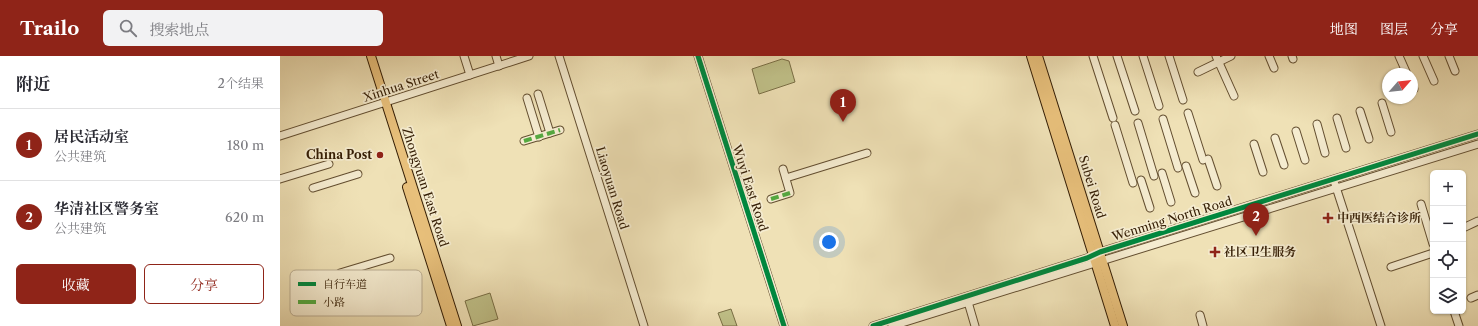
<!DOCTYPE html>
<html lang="zh">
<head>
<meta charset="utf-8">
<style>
  body { margin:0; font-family:"Libre Caslon Text","Noto Serif SC",serif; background:#f2f2f3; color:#2b2b33 }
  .controls { position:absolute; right:12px; bottom:12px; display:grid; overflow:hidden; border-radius:6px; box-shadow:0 1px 3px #0004 }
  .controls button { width:36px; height:36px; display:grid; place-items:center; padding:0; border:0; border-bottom:1px solid #e1e1e2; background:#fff; color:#2b2b33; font:20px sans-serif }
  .compass { position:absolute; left:1102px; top:12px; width:36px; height:36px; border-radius:50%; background:#fff; box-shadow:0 1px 3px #0004; rotate:62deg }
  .you { position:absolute; left:549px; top:186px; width:14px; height:14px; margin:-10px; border:3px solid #fff; border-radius:50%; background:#1a73e8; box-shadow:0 0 0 6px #1a73e833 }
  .badge { display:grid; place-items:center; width:26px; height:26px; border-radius:50%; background:#8f2418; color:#fff; font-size:13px; font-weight:700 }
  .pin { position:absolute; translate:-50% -33px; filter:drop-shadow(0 1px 2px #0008) }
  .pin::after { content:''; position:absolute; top:21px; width:14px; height:12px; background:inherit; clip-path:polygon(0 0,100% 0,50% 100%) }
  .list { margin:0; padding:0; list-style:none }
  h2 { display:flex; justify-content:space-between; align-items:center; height:52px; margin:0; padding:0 16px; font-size:17px }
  h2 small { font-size:13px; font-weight:400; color:#7c7c81 }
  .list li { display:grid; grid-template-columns:26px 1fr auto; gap:12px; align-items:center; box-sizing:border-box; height:72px; padding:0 16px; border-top:1px solid #e1e1e2 }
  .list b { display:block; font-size:15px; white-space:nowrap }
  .list p { margin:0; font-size:13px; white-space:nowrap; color:#7c7c81 }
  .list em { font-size:13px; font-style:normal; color:#7c7c81 }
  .actions { display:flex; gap:8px; padding:12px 16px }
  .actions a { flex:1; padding:9px 0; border:1px solid #8f2418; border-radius:6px; text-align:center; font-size:14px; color:#8f2418 }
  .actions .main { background:#8f2418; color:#fff }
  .icon { flex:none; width:22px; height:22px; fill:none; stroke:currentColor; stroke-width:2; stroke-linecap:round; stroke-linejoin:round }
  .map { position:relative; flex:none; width:1198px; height:270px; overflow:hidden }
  header { display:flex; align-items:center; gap:24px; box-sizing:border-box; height:56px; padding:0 20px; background:#8f2418; color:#fff }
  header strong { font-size:19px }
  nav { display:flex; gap:22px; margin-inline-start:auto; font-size:14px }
  .search { width:280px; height:36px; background:#f2f2f3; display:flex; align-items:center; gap:10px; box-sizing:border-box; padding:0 14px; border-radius:6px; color:#7c7c81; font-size:15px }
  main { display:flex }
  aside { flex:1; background:#fff }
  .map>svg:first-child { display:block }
</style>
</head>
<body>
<header>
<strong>Trailo</strong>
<div class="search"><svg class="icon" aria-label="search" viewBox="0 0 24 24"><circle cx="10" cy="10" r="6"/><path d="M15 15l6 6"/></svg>搜索地点</div>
<nav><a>地图</a><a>图层</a><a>分享</a></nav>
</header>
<main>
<aside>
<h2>附近<small>2个结果</small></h2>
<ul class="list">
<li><span class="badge">1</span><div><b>居民活动室</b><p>公共建筑</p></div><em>180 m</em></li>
<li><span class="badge">2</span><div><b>华清社区警务室</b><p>公共建筑</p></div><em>620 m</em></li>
</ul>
<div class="actions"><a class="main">收藏</a><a>分享</a></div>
</aside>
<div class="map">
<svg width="1198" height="270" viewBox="0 0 1198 270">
  <rect width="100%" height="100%" fill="#efe1b6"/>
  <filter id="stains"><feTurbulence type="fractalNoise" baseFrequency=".005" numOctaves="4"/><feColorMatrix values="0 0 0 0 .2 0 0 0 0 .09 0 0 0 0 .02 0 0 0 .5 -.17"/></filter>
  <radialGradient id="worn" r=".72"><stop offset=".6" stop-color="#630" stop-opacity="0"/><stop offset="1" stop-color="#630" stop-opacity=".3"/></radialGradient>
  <g fill="#c0c189" stroke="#7a6f46">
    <path d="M 502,3 L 509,5 L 515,26 L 479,38 L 472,13 Z"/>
    <path d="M 210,237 L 218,263 L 193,270 L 185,245 Z"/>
    <path d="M 451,253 L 457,270 L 443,270 L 438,257 Z"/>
  </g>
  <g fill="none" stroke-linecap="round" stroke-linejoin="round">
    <defs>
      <g id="minor">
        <path d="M 184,0 L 190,19"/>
        <path d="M 216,0 L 219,10"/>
        <path d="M 279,0 L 364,270"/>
        <path d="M 418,0 L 504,270"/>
        <path d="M 813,0 L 833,62"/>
        <path d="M 837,0 L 855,55"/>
        <path d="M 863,0 L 879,50"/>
        <path d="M 889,0 L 903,44"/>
        <path d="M 936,0 L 954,40"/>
        <path d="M 989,0 L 994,12"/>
        <path d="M 1012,0 L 1013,3"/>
        <path d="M 1119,0 L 1127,18"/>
        <path d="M 1143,0 L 1154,25"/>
        <path d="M 1169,0 L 1175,15"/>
        <path d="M 918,16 L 951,0"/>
        <path d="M 1132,30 L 1134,33"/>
        <path d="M 258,38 L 270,77"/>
        <path d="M 247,42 L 259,81"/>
        <path d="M 1102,47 L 1111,76"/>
        <path d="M 1080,55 L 1089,83"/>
        <path d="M 908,57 L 923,104"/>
        <path d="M 1057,62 L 1066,92"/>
        <path d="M 883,63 L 898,112"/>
        <path d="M 858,67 L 874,120"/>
        <path d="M 1037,68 L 1045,97"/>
        <path d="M 835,69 L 853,127"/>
        <path d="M 1016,75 L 1025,104"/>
        <path d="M 0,80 L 249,0"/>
        <path d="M 995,82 L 1004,109"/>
        <path d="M 244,85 L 280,74"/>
        <path d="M 974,88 L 983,116"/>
        <path d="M 928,103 L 937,130"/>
        <path d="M 906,110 L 915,137"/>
        <path d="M 882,117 L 891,146"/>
        <path d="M 506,122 L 587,97"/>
        <path d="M 0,123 L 49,108"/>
        <path d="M 861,124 L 870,152"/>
        <path d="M 1055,128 L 1101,270"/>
        <path d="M 33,132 L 78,118"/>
        <path d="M 491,143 L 510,137 L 503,113"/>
        <path d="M 1141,148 L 1153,188"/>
        <path d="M 1183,172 L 1198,165"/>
        <path d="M 1111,211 L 1153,197"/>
        <path d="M 60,217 L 110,202"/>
        <path d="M 1191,242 L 1198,239"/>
        <path d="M 688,246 L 695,270"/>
        <path d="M 1174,255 L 1179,270"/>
        <path d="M 920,259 L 923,270"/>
        <path d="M 593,270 L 807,202 L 820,196 L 1198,78"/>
        <path d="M 612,270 L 1198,88"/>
      </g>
      <g id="major">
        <path d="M 91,0 L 177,270"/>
        <path d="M 751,0 L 835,270"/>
        <path d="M 758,0 L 843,270"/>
        <path d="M 127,131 L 171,270"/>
      </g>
    </defs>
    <use href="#minor" stroke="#634e30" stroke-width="9"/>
    <use href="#major" stroke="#341d04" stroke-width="10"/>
    <use href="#minor" stroke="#f5ecd0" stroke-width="7"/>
    <use href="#major" stroke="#e8c07b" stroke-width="8"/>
    <g stroke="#54a940" stroke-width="4" stroke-dasharray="8 4" stroke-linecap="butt">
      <path d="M 244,85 L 280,74"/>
      <path d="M 491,143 L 510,137"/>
    </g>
    <defs>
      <g id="cycleway">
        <path d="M 418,0 L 504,270"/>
        <path d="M 593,270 L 807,202 L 820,196 L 1198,78"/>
      </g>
    </defs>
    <use href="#cycleway" stroke="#f5ecd0" stroke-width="8"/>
    <use href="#cycleway" stroke="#00873e" stroke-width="5"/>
  </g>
  <g fill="#8f2418" stroke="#f5ecd0" stroke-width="1.5">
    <circle cx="100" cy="99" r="4"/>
    <path d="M1046 156h4v4h4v4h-4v4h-4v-4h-4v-4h4z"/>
    <path d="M933 190h4v4h4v4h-4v4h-4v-4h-4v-4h4z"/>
  </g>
  <g text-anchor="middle" stroke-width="3.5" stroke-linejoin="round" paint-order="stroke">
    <g font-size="12" fill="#341d04" stroke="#f5ecd0">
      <text transform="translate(121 30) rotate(-18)" y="4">Xinhua Street</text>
      <text transform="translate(145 131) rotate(72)" y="4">Zhongyuan East Road</text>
      <text transform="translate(812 131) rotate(73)" y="4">Subei Road</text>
      <text transform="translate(332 132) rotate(73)" y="4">Liaoyuan Road</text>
      <text transform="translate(470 132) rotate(72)" y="4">Wuyi East Road</text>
      <text transform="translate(892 163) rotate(-17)" y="4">Wenming North Road</text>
    </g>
    <g font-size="12" font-weight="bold" fill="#341d04" stroke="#f5ecd0" text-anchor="start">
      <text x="92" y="103" text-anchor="end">China Post</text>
      <text x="1057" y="166">中西医结合诊所</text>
      <text x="944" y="200">社区卫生服务</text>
    </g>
  </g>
  <rect x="10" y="214" width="132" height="46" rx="6" fill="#f5ecd0" stroke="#bbae93" stroke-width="1"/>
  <rect x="18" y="226" width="18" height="4" fill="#00873e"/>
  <rect x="18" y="244" width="18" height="4" fill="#54a940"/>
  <g font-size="11" fill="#341d04">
    <text x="43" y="232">自行车道</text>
    <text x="43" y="250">小路</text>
  </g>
  <rect width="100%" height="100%" filter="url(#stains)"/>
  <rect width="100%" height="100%" fill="url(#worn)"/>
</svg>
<div class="controls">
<button>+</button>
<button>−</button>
<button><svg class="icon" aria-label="locate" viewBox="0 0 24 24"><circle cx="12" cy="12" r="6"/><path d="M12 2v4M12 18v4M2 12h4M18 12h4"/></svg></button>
<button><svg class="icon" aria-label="layers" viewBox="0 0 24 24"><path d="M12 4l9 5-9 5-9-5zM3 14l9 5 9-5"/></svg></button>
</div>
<svg class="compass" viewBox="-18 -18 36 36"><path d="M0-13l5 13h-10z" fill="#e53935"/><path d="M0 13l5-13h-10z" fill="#7c7c81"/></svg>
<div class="you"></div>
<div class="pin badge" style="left:563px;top:66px">1</div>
<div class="pin badge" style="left:976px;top:180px">2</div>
</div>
</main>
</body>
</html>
